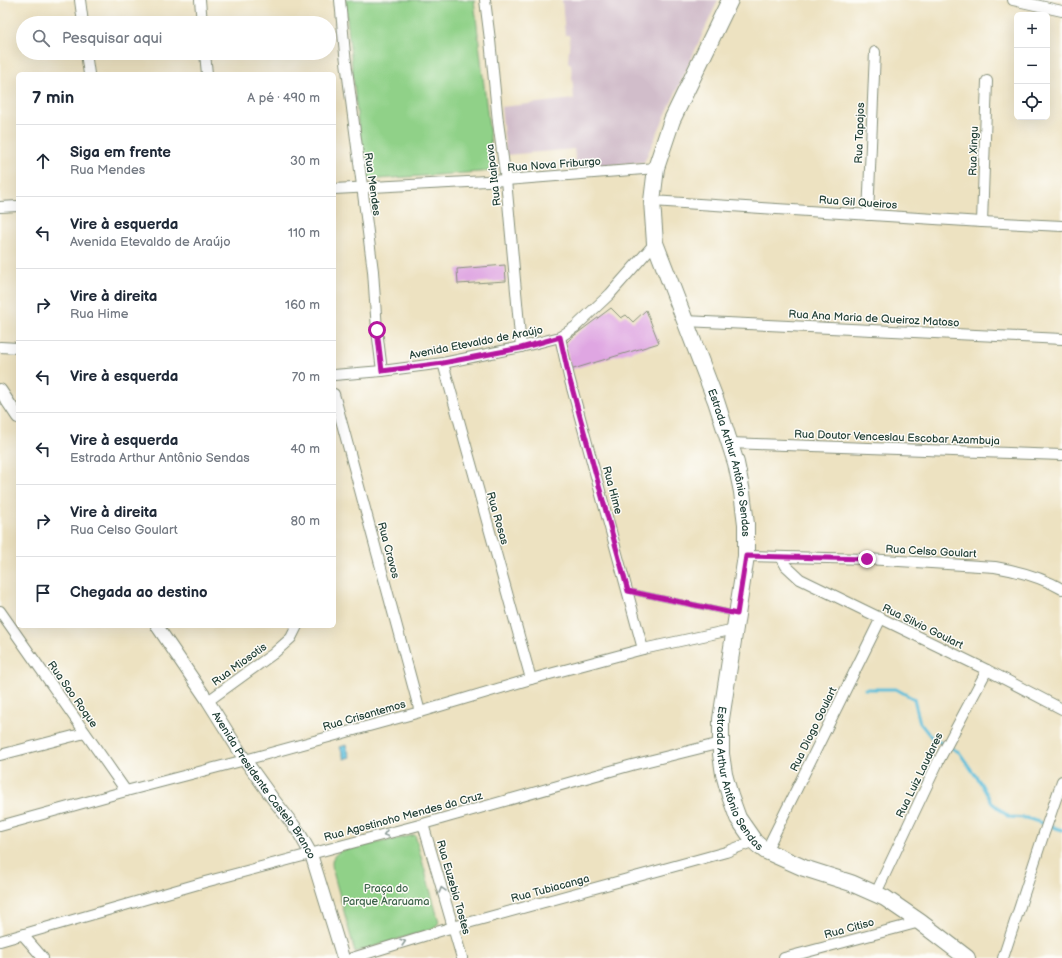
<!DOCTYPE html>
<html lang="pt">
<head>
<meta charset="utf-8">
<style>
  body { margin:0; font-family:"Balsamiq Sans",sans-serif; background:#f2f2f3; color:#1f2937 }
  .controls { position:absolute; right:12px; top:12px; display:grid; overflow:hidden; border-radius:6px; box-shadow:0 4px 16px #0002 }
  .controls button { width:36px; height:36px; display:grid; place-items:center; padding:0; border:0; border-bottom:1px solid #e0e1e3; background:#fff; color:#1f2937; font:20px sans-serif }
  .stop { position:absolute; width:12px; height:12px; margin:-9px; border:3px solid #b5179e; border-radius:50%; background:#fff }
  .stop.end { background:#b5179e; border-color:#fff; box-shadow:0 1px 4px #0008 }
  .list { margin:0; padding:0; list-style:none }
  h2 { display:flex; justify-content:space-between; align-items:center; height:52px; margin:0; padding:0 16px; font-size:17px }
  h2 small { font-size:13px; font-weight:400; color:#747a83 }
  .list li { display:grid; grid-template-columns:26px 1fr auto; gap:12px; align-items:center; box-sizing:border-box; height:72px; padding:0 16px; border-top:1px solid #e0e1e3 }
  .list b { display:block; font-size:15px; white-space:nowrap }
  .list p { margin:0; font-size:13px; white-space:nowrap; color:#747a83 }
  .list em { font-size:13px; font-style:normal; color:#747a83 }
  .icon { flex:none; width:22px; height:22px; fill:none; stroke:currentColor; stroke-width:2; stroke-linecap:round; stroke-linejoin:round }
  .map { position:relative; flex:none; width:1062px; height:958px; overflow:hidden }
  .search { position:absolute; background:#fff; box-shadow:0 4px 16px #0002; left:16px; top:16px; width:320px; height:44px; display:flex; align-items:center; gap:10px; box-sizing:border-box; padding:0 14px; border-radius:22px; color:#747a83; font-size:15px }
  .panel { position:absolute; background:#fff; box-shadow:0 4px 16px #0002; left:16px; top:72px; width:320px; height:556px; border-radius:6px }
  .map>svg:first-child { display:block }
</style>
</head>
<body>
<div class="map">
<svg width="1062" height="958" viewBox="0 0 1062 958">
  <rect width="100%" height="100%" fill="#fdfcf7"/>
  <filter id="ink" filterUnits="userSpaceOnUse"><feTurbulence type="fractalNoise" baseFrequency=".025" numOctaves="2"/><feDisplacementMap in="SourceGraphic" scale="8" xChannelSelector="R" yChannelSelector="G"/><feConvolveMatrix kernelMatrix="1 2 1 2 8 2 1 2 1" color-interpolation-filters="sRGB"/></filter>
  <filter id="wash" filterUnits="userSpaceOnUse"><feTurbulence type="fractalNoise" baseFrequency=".012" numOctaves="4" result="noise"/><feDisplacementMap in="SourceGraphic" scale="16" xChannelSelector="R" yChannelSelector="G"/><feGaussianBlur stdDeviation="0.9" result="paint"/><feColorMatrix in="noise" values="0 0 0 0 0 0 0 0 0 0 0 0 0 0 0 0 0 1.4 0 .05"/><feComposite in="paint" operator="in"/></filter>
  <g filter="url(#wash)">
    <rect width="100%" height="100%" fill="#ede2c1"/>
    <path fill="#d1bdca" d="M 562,0 L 718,0 L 644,162 L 576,168 L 574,149 L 506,155 L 501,107 L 574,99 L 571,64 L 568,62 L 570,35 L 565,35 Z"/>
    <g fill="#90d188" stroke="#58875e">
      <path d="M 345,0 L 474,0 L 494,171 L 364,180 Z"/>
      <path d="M 415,835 L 439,922 L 435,928 L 355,952 L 334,875 C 331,862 330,856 343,850 Z"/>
    </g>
    <path fill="#5cbedb" stroke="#3e7e88" d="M 346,745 L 350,757 L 344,759 L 340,747 Z"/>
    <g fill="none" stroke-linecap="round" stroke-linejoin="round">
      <path stroke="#5cbedb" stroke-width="3" d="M 865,689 L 896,689 L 914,699 L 920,723 L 932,738 L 959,752 L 980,782 L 992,803 L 1009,817 L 1027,818 L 1062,830"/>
    </g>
    <g id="blocks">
      <g fill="#dfa6e2">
        <path d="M 505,265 L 506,281 L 458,284 L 457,269 Z"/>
        <path d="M 611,308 L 621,318 L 626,315 L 633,322 L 646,310 L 659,343 L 570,370 L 566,343 L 571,338 Z"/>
      </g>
    </g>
  </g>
  <g filter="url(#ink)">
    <use href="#blocks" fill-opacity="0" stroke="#86907a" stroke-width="1"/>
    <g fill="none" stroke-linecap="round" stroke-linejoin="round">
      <defs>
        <path id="service" d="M 628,591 L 736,614"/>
        <g id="minor">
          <path d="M 80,0 L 83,23"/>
          <path d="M 200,0 L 202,23"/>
          <path d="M 340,0 L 345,54 L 373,271 L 377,330 L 382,371"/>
          <path d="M 485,0 L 490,40 L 498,122 L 506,180 L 521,347"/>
          <path d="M 1013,0 L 1062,11"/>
          <path d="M 86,53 L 89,74"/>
          <path d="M 205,53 L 207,74"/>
          <path d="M 334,189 L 506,180 L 656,168"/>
          <path d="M 652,201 L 982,222 L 1062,226"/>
          <path d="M 0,207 L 18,206"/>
          <path d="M 868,215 L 875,52"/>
          <path d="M 982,222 L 987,81"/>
          <path d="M 685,321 L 1062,339"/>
          <path d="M 560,337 L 569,377 L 643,649"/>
          <path d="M 0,347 L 18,348"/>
          <path d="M 443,363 L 531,679"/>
          <path d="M 334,375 L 382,371 L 443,363 L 521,347 L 560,337 L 575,327 L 610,294 L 655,243"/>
          <path d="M 334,394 L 420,712"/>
          <path d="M 730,443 L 1062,455"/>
          <path d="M 746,556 L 867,559 L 995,567 C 1018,571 1041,577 1062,589"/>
          <path d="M 781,557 L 786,566 L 800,579 L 987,670 L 1062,709"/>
          <path d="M 0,611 L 126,791"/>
          <path d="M 208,701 L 273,654 L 291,638 L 297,626"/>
          <path d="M 0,755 L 85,733"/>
          <path d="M 423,824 L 462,958"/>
          <path d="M 0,826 L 126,791 L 245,760 L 420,712 L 531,679 L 643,649 L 735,629"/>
          <path d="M 766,851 L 881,618"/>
          <path d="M 876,893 L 938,762 L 987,670"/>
          <path d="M 23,935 L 43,958"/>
          <path d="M 0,941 L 205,882 L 423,824 L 632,765 L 721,743"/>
          <path d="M 352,958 L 453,927 L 726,852 L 754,841"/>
          <path d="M 784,958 L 920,922"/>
          <path d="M 1003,958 L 1042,839 L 1062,781"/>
        </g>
        <g id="tertiary">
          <path d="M 0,390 L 18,417"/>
          <path id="s1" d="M 157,626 L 208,701 L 245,760 L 273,799 L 298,831 L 311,854 L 343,958"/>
        </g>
        <g id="primary">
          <path id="s2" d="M 730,0 L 672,120 L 656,168 L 652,201 L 655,243 L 716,401 L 736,463 L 742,492 L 746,524 L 746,556 L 721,719 L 721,754 L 724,774 L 730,796 L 738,818 L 754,841 L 758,845 L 766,851 L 804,868 L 851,883 L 885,898 L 920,922 L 967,958"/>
        </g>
      </defs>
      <use href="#service" stroke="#86907a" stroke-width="6"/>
      <use href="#minor" stroke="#86907a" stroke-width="12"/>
      <use href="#tertiary" stroke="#86907a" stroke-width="14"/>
      <use href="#primary" stroke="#86907a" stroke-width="18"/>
      <use href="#service" stroke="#fff" stroke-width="5"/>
      <use href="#minor" stroke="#fff" stroke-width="10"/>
      <use href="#tertiary" stroke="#fff" stroke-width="12"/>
      <use href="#primary" stroke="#fff" stroke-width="16"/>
    </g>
    <defs><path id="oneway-chevron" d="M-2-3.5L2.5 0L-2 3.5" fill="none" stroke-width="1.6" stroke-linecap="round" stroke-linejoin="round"/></defs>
    <g stroke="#8f9e9a">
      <use href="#oneway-chevron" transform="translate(386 834) rotate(165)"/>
      <use href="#oneway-chevron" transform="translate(442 890) rotate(-106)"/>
      <use href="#oneway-chevron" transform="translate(403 942) rotate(-17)"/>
    </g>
  </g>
  <g fill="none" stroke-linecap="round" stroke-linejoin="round" filter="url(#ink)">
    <path stroke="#b5179e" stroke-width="5" d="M 377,330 L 382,371 L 443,363 L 521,348 L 560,337 L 569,377 L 628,591 L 737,614 L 746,556 L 867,559"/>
  </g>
  <g text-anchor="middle" stroke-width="3" stroke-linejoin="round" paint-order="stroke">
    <g font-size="11" fill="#1f3d34" stroke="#fdfcf7">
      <text transform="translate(859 133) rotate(-88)" y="4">Rua Tapajos</text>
      <text transform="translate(973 151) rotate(-88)" y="4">Rua Xingu</text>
      <text transform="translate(554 164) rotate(-4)" y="4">Rua Nova Friburgo</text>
      <text transform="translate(493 175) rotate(-97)" y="4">Rua Itaipava</text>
      <text transform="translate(373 184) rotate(82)" y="4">Rua Mendes</text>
      <text transform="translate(858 202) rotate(4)" y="4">Rua Gil Queiros</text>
      <text transform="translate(874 318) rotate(3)" y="4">Rua Ana Maria de Queiroz Matoso</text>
      <text transform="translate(476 342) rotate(-11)" y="4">Avenida Etevaldo de Araújo</text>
      <text transform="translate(897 437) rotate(2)" y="4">Rua Doutor Venceslau Escobar Azambuja</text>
      <text dy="4" stroke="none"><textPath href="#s2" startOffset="492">Estrada Arthur Antônio Sendas</textPath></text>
      <text transform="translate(613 490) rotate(75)" y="4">Rua Hime</text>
      <text transform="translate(498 518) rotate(74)" y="4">Rua Rosas</text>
      <text transform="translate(389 550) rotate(75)" y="4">Rua Cravos</text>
      <text transform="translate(931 551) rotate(3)" y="4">Rua Celso Goulart</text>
      <text transform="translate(923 626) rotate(26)" y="4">Rua Silvio Goulart</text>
      <text transform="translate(239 664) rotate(-36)" y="4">Rua Miosotis</text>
      <text transform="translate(73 694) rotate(55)" y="4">Rua Sao Roque</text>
      <text transform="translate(364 715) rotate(-16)" y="4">Rua Crisantemos</text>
      <text transform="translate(813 729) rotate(-64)" y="4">Rua Diogo Goulart</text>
      <text transform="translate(919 775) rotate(-64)" y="4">Rua Luiz Laudares</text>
      <text dy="4" stroke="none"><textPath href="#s2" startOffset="816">Estrada Arthur Antônio Sendas</textPath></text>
      <text dy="4" stroke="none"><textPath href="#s1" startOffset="192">Avenida Presidente Castelo Branco</textPath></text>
      <text transform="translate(403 816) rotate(-15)" y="4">Rua Agostinoho Mendes da Cruz</text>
      <text transform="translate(454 887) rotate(74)" y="4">Rua Euzebio Tostes</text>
      <text transform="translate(550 888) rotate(-15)" y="4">Rua Tubiacanga</text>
      <text transform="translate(849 928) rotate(-15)" y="4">Rua Citiso</text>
    </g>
    <g font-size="11" fill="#3b6249" stroke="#fdfcf7">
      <text x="386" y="892">Praça do<tspan x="386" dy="13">Parque Araruama</tspan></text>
    </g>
  </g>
</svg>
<div class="controls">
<button>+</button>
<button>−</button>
<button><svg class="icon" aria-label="locate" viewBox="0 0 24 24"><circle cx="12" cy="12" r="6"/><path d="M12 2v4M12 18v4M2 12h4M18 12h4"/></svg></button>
</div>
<div class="stop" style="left:377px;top:330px"></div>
<div class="stop end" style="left:867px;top:559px"></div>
<div class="search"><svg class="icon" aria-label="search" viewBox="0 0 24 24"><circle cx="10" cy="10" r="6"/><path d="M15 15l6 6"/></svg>Pesquisar aqui</div>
<section class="panel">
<h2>7 min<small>A pé · 490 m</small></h2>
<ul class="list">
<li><svg class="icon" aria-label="ahead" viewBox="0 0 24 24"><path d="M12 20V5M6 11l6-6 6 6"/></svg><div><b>Siga em frente</b><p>Rua Mendes</p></div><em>30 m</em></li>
<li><svg class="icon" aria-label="left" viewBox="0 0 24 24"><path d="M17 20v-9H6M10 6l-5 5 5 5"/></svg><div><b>Vire à esquerda</b><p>Avenida Etevaldo de Araújo</p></div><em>110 m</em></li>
<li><svg class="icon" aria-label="right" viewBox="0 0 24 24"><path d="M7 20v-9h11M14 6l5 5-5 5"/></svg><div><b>Vire à direita</b><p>Rua Hime</p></div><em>160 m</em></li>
<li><svg class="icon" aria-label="left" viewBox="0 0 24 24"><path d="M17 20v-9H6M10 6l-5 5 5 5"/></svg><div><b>Vire à esquerda</b></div><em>70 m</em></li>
<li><svg class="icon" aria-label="left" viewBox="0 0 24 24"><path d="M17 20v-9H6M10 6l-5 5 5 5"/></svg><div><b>Vire à esquerda</b><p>Estrada Arthur Antônio Sendas</p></div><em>40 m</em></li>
<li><svg class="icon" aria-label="right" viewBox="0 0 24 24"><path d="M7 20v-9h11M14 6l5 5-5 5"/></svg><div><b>Vire à direita</b><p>Rua Celso Goulart</p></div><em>80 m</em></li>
<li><svg class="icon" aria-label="arrive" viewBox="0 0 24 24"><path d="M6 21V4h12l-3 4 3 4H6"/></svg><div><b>Chegada ao destino</b></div></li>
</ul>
</section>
</div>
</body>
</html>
